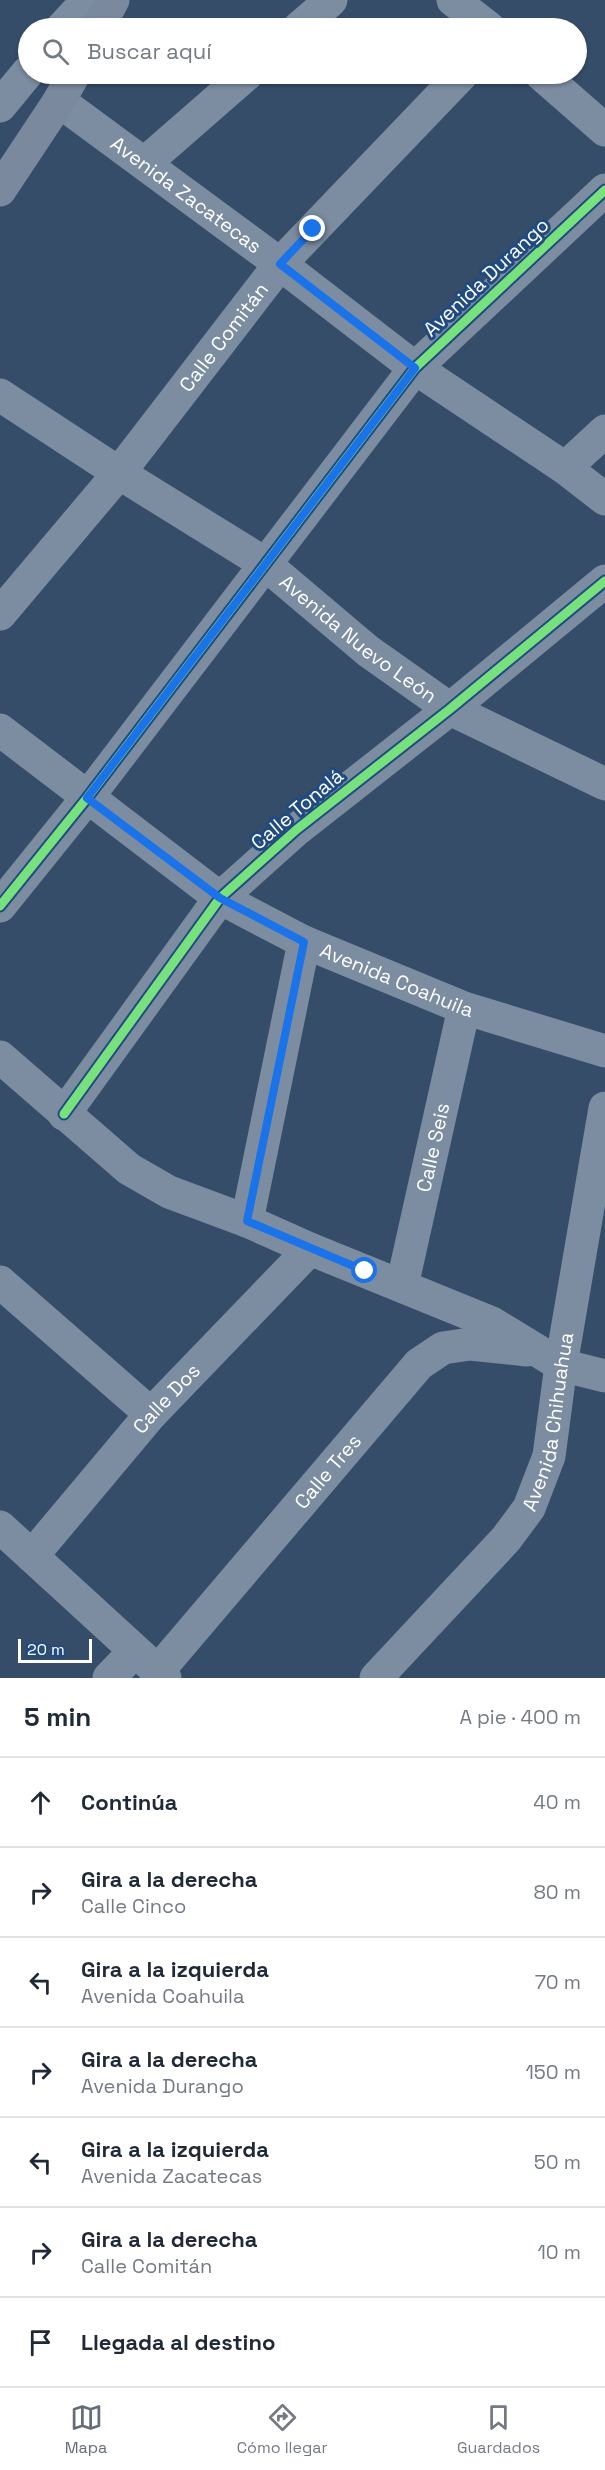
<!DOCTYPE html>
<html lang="es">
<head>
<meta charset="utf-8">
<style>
  body { margin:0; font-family:"Space Grotesk",sans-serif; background:#f6f6f7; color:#1f2937 }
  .scale { position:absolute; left:18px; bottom:15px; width:74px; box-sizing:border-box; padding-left:6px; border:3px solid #fff; border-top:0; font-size:16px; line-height:21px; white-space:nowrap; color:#fff; -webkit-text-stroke:4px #204b80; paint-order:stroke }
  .stop { position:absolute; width:18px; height:18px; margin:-14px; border:4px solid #1a73e8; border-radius:50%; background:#fff }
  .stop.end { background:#1a73e8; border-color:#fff; box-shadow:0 2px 6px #0008 }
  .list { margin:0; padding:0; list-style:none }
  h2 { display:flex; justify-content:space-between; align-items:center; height:78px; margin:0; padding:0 24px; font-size:26px }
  h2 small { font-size:20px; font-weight:400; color:#747a83 }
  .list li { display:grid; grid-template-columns:39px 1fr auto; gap:18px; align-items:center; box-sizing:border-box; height:90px; padding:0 24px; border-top:2px solid #e0e1e3 }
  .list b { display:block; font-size:22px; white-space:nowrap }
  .list p { margin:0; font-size:20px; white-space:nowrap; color:#747a83 }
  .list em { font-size:20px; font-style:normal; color:#747a83 }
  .icon { flex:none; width:33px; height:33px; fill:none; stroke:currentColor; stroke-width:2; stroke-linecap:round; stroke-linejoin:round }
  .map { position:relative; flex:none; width:605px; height:1678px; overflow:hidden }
  .search { position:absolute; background:#fff; box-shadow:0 2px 4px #0004; left:18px; right:18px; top:18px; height:66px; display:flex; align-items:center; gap:15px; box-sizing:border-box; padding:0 21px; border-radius:33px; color:#747a83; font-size:22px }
  .sheet { height:708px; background:#fff }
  nav { display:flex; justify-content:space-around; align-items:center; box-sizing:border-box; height:84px; border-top:2px solid #e0e1e3; background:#fff; font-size:16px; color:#747a83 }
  nav a { display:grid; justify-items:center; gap:3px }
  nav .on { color:#646d7a }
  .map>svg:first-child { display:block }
</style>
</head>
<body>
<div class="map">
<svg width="605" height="1678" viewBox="0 0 605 1678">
  <rect width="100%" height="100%" fill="#364d6a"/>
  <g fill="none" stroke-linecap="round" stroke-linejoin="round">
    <g stroke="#7c8da1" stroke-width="33">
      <path d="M 453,0 L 489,28"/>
      <path d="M 62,28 L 88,0"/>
      <path d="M 299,28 L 331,0"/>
      <path d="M 541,74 L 605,130"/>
      <path id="s1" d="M 59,101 L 280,264 L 415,368 L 565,468 L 605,499"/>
      <path d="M 0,106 L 28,72"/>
      <path d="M 145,163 L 247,74"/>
      <path id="s2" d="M 0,395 L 119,473 L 264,563 L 368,651 L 450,709 L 605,784"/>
      <path d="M 565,468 L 605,431"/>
      <path id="s3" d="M 0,614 L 119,473 L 280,264 L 462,74"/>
      <path id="s4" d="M 0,730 L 220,898 L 304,942 L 464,1008 L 605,1051"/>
      <path d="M 0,906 L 87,798 L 415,368 L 605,190"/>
      <path d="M 0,1057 L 129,1169 L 169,1192 L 247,1221 L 310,1249 L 492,1323 L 561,1365 L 605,1376"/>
      <path d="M 64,1114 L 220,898 L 296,830 L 450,709 L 605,581"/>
      <path d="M 247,1221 L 304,942"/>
      <path d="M 0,1282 L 151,1414"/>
      <path id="s5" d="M 402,1286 L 464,1008"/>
      <path d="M 0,1527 L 165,1678"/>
      <path id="s6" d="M 32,1556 L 151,1414 L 310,1249"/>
      <path id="s7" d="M 158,1671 L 419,1364 L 443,1348 L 470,1344 L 527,1350"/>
      <path d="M 109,1678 L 134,1652"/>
      <path id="s8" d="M 376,1678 L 506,1539 L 529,1508 L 549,1456 L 561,1365 L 605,1108"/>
    </g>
    <g stroke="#7a899e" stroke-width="33">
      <path d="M 98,28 L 113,0"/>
      <path d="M 0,190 L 59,101 L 74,74"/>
    </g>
    <defs>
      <g id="cycleway">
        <path d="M 0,906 L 87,798 L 415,368 L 605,190"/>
        <path d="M 64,1114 L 220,898 L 296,830 L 450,709 L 605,581"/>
      </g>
    </defs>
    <use href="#cycleway" stroke="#204b80" stroke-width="13"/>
    <use href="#cycleway" stroke="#77e17e" stroke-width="9"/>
  </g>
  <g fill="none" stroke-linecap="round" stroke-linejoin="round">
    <path stroke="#1a73e8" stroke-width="8" d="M 313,229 L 280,264 L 415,368 L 87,798 L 220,898 L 304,942 L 247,1221 L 365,1271"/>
  </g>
  <g text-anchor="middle" stroke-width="6" stroke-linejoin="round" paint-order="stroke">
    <g font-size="20" fill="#fff" stroke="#204b80">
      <text dy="7" stroke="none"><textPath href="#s1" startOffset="158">Avenida Zacatecas</textPath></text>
      <text transform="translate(486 277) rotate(-43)" y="7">Avenida Durango</text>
      <text dy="7" stroke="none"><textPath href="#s3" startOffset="356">Calle Comitán</textPath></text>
      <text dy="7" stroke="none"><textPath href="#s2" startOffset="434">Avenida Nuevo León</textPath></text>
      <text transform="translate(297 809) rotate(-40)" y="7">Calle Tonalá</text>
      <text dy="7" stroke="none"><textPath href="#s4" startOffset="472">Avenida Coahuila</textPath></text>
      <text dy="7" stroke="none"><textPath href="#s5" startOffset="142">Calle Seis</textPath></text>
      <text dy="7" stroke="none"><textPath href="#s6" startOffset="207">Calle Dos</textPath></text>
      <text dy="7" stroke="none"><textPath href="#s8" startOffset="318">Avenida Chihuahua</textPath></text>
      <text dy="7" stroke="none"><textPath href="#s7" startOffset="262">Calle Tres</textPath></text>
    </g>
  </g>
</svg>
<div class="scale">20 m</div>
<div class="stop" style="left:365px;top:1271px"></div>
<div class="stop end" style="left:313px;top:229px"></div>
<div class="search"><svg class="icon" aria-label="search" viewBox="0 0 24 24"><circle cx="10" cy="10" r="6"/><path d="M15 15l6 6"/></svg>Buscar aquí</div>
</div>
<section class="sheet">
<h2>5 min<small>A pie · 400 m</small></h2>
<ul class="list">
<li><svg class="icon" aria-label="ahead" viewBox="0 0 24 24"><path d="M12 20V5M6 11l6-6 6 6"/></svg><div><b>Continúa</b></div><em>40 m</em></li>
<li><svg class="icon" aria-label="right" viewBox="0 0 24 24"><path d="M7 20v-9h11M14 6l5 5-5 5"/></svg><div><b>Gira a la derecha</b><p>Calle Cinco</p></div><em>80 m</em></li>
<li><svg class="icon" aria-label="left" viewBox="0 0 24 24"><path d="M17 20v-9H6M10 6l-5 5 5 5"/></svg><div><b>Gira a la izquierda</b><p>Avenida Coahuila</p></div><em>70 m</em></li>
<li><svg class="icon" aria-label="right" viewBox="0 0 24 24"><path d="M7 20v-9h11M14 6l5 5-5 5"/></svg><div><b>Gira a la derecha</b><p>Avenida Durango</p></div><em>150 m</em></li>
<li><svg class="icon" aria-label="left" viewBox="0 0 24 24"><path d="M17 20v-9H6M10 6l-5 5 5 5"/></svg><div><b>Gira a la izquierda</b><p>Avenida Zacatecas</p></div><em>50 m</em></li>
<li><svg class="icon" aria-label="right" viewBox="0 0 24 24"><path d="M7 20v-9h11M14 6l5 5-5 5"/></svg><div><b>Gira a la derecha</b><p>Calle Comitán</p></div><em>10 m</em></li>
<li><svg class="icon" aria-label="arrive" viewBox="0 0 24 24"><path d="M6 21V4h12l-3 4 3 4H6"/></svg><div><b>Llegada al destino</b></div></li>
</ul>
</section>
<nav>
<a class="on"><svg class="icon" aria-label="map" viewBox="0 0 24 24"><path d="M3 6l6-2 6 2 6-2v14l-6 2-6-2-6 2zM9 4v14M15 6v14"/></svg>Mapa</a>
<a><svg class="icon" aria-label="directions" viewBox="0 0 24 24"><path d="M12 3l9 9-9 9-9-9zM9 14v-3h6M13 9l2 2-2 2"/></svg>Cómo llegar</a>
<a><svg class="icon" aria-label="saved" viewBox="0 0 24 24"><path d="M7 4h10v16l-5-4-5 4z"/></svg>Guardados</a>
</nav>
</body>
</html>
